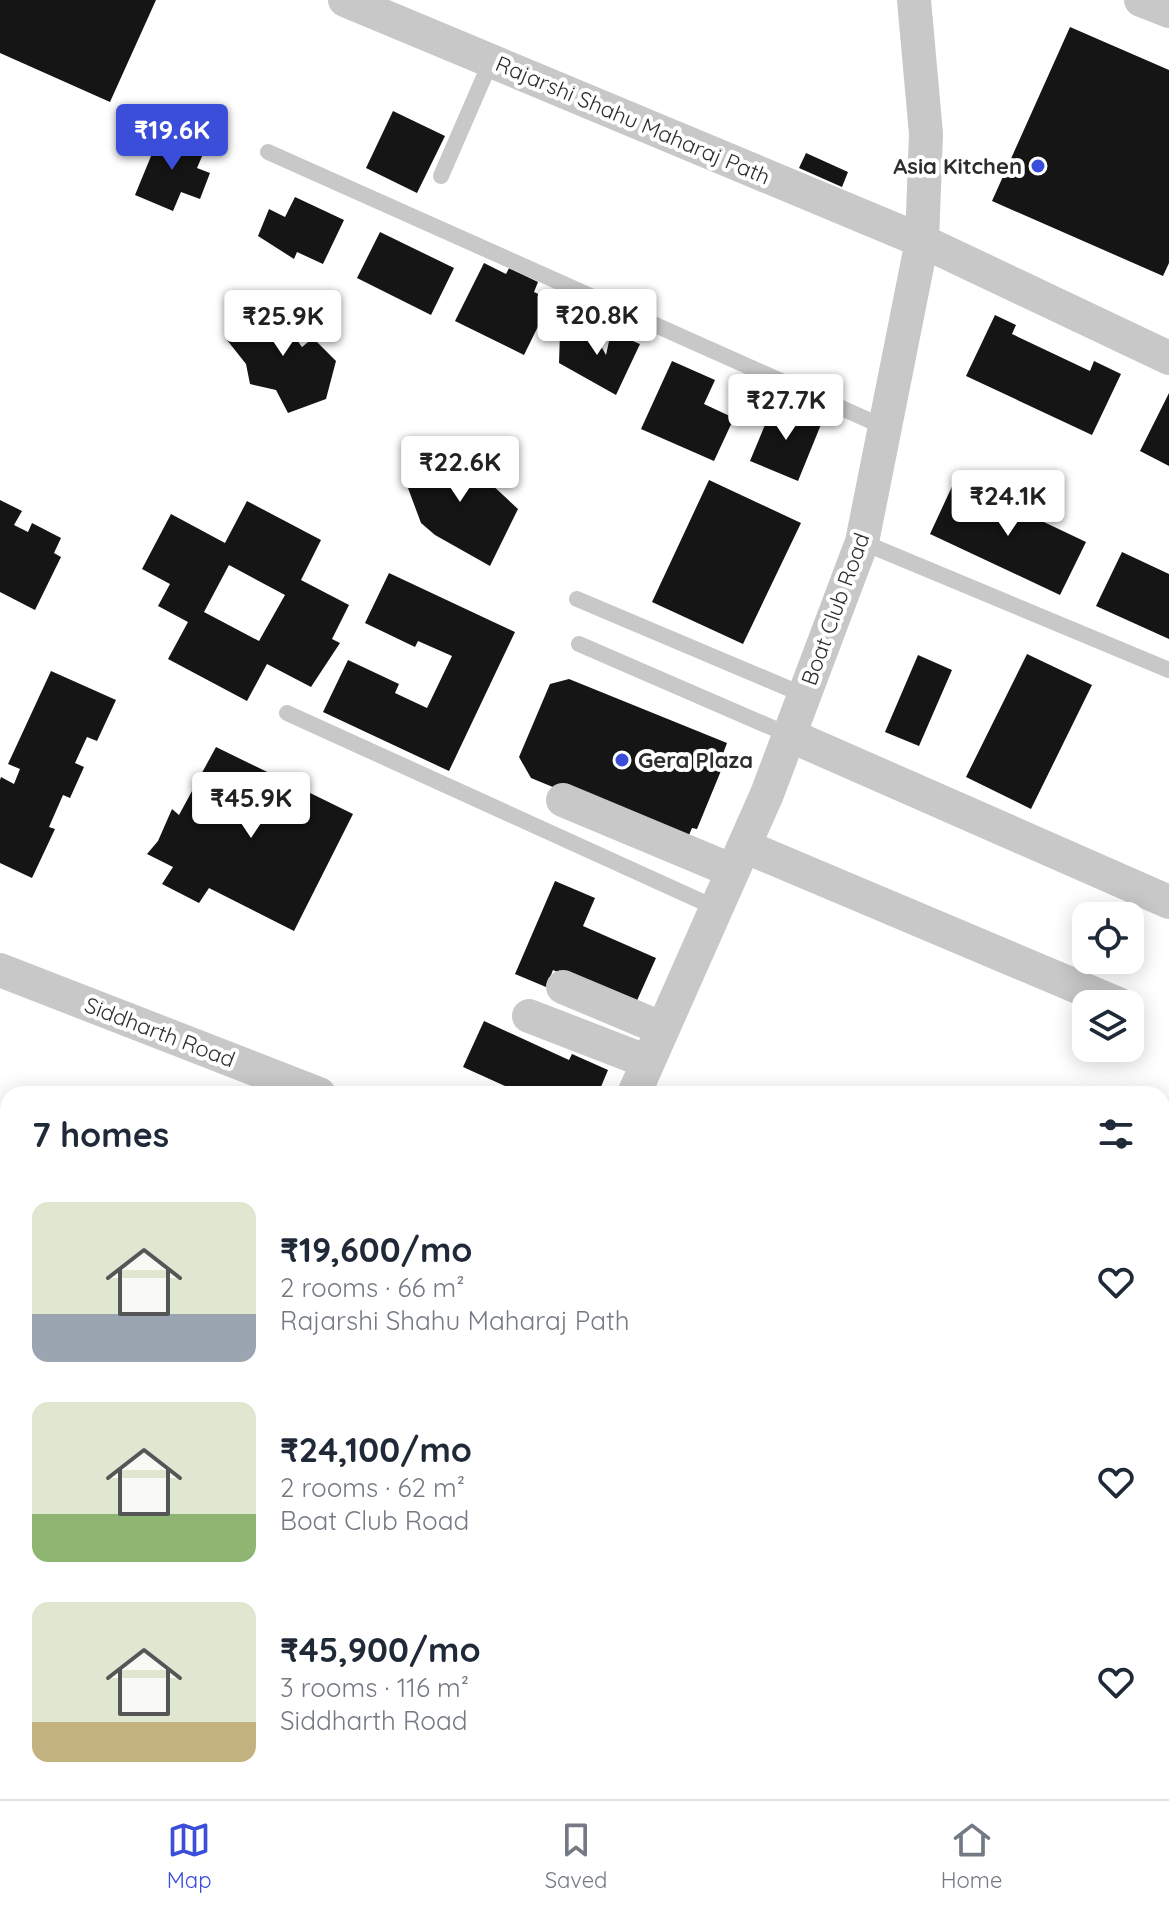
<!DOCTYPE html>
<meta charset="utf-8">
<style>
body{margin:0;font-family:Quicksand,sans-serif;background:#f2f2f3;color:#1f2937;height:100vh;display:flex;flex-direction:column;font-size:30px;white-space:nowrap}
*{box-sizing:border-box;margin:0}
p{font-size:26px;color:#747a83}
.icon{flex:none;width:44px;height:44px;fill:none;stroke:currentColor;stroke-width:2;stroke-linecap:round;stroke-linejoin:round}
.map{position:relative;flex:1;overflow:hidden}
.details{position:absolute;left:0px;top:1086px;width:1170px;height:714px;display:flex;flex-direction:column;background:#fff;border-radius:24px 24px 0 0;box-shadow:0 4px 20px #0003}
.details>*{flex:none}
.fabs{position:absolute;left:1072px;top:902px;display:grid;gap:16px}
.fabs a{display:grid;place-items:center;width:72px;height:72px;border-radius:16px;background:#fff;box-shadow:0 4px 20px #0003;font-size:40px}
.price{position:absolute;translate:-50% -68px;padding:0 18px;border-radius:8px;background:#fff;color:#222;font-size:26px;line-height:52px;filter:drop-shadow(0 2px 4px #0008)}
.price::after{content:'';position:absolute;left:50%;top:48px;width:24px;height:18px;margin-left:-12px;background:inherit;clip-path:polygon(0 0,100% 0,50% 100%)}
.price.selected{background:#3b4ed9;color:#fff}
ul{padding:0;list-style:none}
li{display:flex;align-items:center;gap:24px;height:200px;padding:0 32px}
li span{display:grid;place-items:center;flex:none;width:224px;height:160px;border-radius:16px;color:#555}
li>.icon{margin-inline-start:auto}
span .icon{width:96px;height:96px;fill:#fffc;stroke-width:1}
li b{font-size:34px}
h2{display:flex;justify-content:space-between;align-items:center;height:96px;padding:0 32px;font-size:34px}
.dock{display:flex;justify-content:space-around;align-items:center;height:112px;border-top:2px solid #e0e1e3;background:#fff;font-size:22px;color:#747a83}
.dock a{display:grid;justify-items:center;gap:4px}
.dock .selected{color:#3b4ed9}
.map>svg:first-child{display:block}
</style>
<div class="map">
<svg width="1169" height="1799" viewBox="0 0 1169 1799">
<rect width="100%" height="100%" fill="#fff"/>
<path fill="#151515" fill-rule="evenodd" d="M0,0h156l-46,102 -110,-49z
M1070,27l99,43v193l-6,13 -171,-75z
M393,111l52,25 -28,57 -51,-25z
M163,127l23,10 -3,9 20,8 -6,14 13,5 -10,26 -19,-7 -8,19 -38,-16z
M806,153l42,19 -6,15 -43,-19z
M295,197l49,23 -21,44 -26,-12 -3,7 -36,-23 11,-27 16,8z
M380,232l74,36 -23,47 -74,-37z
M484,263l22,11 3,-6 29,14 -4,10 17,8 -27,55 -69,-34z
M273,297l20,18 -5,13 14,19 11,-9 23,23 -10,38 -38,14 -12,-23 -26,-6 -4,-20 -19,-24z
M995,315l21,10 -4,9 78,37 4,-10 27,13 -29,61 -126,-59z
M589,324l17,31 5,-23 29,12 -24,51 -57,-32 1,-30z
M672,361l43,19 -11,24 30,14 -20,43 -73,-32z
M1169,393v73l-29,-15z
M774,403l48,19 -24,59 -48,-20z
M449,445l69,64 -28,57 -55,-31 -14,-12 -16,-43 19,-28z
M709,480l92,43 -58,121 -91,-42z
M955,480l131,62 -26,53 -130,-61z
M0,500l22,11 -8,14 14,7 4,-9 29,15 -7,15 7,4 -26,53 -35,-18z
M247,501l74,39 -20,40 48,25 -17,34 8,4 -29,44 -44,-23 -20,37 -79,-42 20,-37 -30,-16 12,-22 -28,-15 29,-55 54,29zM229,565l56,30 -26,46 -55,-29z
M1122,552l47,22v65l-73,-33z
M389,573l126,59 -66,139 -126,-59 25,-52 51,24 -4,9 32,15 25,-52 -34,-15 -3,6 -50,-24z
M1027,654l65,31 -61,124 -65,-32z
M918,655l34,15 -33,76 -34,-14z
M51,671l65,29 -19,41 -10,-4 -12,26 9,4 -14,31 -7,-3 -14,32 6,2 -23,49 -32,-15v-83l1,-3 13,7 6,-15 -12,-5z
M569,679l158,64 -6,16 4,2 -28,68 -5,-1 -6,14 -155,-64 -12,-21 31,-73z
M216,747l137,67 -59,117 -85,-43 -10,15 -37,-19 11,-17 -26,-13 11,-13 14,-32 7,6z
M555,881l40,17 -12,28 73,32 -21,47 -82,-35 -7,17 -31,-13z
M484,1021l85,39 3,-6 36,16 -10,24h-75l-60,-27z
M8,1420v101l-1,1 -7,-3v-82z
M2,1549l6,3 -1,77 -7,-3z
M0,1754l8,5v33h48l-4,7h-52z
M185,1792h41l-3,7h-23z
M652,1792h20l-4,7z
M717,1792h84l-3,7h-84z
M832,1792h42l-3,7h-43z"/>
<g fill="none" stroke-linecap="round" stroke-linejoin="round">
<path stroke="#c8c8c8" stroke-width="16" d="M268,152l616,275
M441,176l50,-115
M862,542l307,128
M577,599l227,96
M579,644l210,91
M287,713l429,195
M0,1535l8,3"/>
<path stroke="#c8c8c8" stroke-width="34" d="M345,0l577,241 247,117
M1141,0l28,11
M789,735l380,167
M563,800l170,71
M744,846l374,158
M0,970l319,124
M563,987l100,42
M529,1016l119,46
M634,1094l133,-300 95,-252 60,-301 4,-107 -12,-134
M994,1792l15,7
M307,1799l4,-7
M1097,1799l4,-7"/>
</g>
<g fill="#3b4ed9" stroke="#fff" stroke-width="3">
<circle cx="1038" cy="166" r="8"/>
<circle cx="622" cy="760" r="8"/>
</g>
<g text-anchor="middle" stroke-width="8" stroke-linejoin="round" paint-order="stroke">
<g font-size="22" fill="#2e2e2e" stroke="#fff">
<text transform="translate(633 120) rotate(23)" y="8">Rajarshi Shahu Maharaj Path</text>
<text transform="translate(835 609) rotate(-70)" y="8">Boat Club Road</text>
<text transform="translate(160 1032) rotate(21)" y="8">Siddharth Road</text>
</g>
<g font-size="22" font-weight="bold" fill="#2e2e2e" stroke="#fff" text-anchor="end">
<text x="1022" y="174">Asia Kitchen</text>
<text x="638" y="768" text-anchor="start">Gera Plaza</text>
</g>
</g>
</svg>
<div class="fabs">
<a><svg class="icon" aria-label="locate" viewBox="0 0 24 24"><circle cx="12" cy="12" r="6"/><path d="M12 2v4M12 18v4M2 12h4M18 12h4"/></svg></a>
<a><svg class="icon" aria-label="layers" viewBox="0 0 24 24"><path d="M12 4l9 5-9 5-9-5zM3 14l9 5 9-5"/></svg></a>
</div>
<b class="price selected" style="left:172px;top:172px">₹19.6K</b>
<b class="price" style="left:597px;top:357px">₹20.8K</b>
<b class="price" style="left:283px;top:358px">₹25.9K</b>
<b class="price" style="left:786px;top:442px">₹27.7K</b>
<b class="price" style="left:460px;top:504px">₹22.6K</b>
<b class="price" style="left:1008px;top:538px">₹24.1K</b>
<b class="price" style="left:251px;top:840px">₹45.9K</b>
<section class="details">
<h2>7 homes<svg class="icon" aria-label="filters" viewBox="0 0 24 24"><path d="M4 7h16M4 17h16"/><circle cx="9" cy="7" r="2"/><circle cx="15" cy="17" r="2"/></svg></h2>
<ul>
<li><span style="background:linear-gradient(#dfe7d0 70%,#9aa5b1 0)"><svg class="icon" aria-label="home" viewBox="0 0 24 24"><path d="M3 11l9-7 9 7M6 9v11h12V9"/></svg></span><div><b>₹19,600/mo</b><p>2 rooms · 66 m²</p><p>Rajarshi Shahu Maharaj Path</p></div><svg class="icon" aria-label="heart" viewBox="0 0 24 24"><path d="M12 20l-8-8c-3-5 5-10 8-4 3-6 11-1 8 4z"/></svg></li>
<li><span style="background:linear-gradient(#dfe7d0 70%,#8fb573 0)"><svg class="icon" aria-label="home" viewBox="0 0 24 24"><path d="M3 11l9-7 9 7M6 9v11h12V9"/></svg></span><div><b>₹24,100/mo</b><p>2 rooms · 62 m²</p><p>Boat Club Road</p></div><svg class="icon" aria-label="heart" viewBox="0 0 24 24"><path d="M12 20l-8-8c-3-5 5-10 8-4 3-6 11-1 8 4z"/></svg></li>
<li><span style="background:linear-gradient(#dfe7d0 75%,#c2b280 0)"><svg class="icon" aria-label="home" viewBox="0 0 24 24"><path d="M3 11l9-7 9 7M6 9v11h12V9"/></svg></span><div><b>₹45,900/mo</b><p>3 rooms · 116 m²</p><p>Siddharth Road</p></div><svg class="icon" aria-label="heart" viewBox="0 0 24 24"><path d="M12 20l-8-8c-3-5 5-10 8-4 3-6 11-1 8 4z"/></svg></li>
</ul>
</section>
</div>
<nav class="dock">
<a class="selected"><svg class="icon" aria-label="map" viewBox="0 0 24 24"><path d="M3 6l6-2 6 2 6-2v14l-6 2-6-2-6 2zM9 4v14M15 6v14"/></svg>Map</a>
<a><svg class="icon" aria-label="saved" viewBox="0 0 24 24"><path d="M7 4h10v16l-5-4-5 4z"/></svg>Saved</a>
<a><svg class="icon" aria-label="home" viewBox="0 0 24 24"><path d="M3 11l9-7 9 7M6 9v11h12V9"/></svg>Home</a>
</nav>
